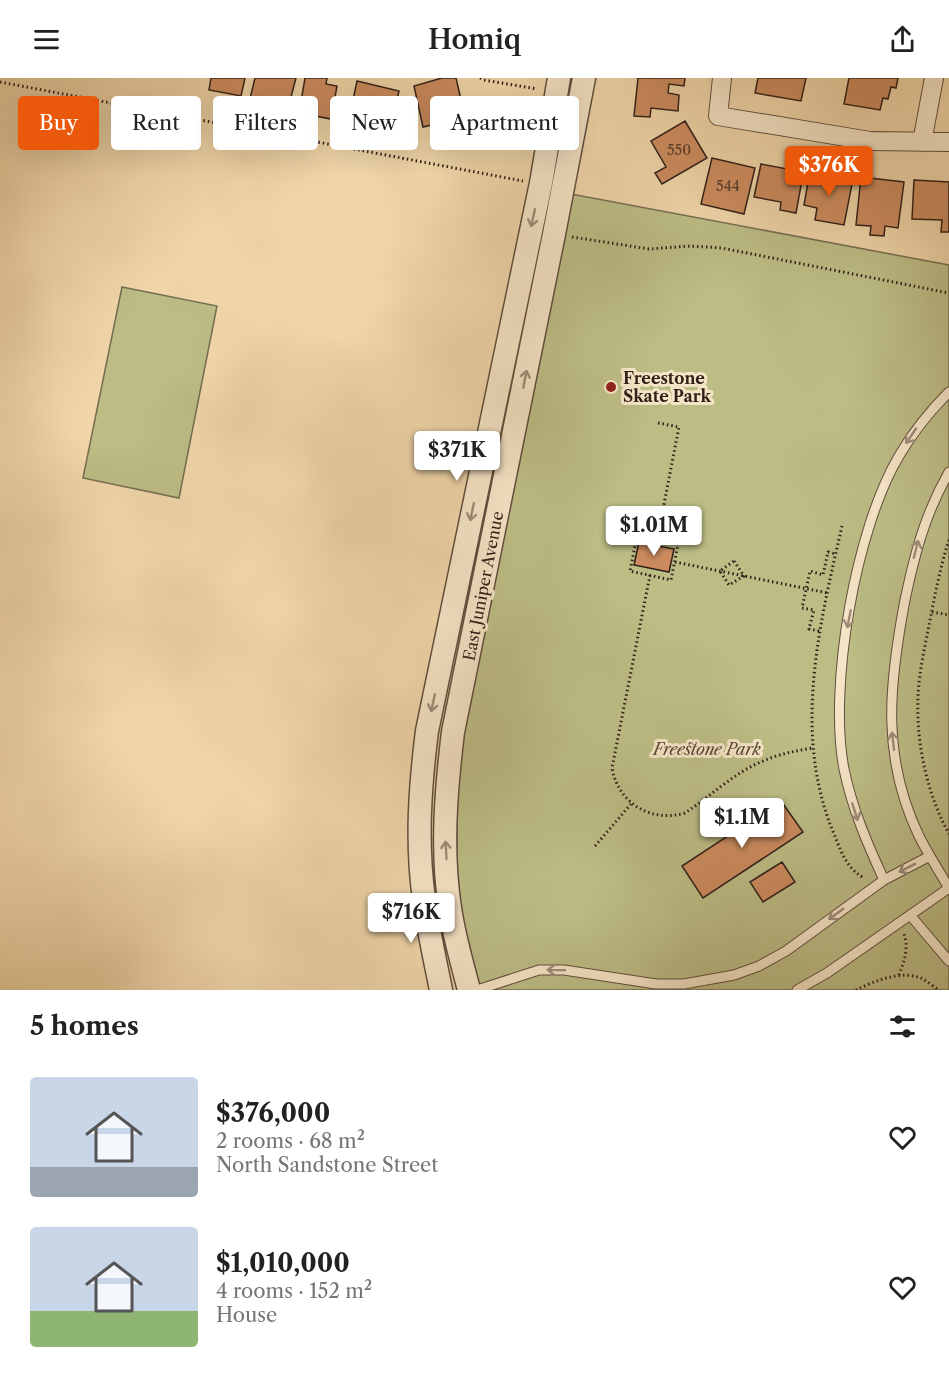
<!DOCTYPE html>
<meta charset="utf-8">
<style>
body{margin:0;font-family:"Libre Caslon Text",serif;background:#f6f6f6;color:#222;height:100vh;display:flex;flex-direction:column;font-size:22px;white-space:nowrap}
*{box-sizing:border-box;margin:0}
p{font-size:20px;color:#767676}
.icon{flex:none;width:33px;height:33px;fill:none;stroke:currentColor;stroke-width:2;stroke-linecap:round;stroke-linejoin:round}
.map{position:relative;height:912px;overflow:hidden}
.details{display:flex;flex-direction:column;background:#fff;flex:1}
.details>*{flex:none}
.banner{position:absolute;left:18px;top:18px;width:600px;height:54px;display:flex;gap:12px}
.price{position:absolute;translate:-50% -51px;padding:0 14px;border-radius:6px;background:#fff;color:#222;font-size:20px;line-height:39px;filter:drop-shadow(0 2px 3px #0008)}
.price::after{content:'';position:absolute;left:50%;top:36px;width:18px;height:14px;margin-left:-9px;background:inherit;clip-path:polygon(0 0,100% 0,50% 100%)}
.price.current{background:#ea580c;color:#fff}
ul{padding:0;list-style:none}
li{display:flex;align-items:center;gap:18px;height:150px;padding:0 30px}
li span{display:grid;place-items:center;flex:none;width:168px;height:120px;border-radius:6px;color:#555}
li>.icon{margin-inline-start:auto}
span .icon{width:72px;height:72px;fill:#fffc;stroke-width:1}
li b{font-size:26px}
h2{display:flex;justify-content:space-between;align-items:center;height:72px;padding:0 30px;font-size:26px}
.tag{padding:0 21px;border-radius:6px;background:#fff;box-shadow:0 6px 24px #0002;font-size:21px;line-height:54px}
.tag.current{background:#ea580c;color:#fff}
header{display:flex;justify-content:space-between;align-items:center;height:78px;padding:0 30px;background:#fff;font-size:27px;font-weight:600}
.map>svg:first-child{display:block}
</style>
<header><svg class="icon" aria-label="menu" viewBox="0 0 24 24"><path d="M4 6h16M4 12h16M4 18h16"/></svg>Homiq<svg class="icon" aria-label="share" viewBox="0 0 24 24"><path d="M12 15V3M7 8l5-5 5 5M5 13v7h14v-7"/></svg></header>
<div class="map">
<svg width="949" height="912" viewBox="0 0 949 912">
<rect width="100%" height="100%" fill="#efd5a8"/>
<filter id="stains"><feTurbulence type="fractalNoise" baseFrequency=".00333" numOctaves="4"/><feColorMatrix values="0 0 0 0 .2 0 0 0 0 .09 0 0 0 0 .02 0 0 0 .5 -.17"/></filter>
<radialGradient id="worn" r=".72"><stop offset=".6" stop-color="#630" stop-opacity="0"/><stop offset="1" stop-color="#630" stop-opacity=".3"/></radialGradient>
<path fill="#bcbc85" stroke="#766e4f" stroke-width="1.5" d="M571,116l378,71v725h-469l-23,-89v-122l8,-52z
M122,209l95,19 -38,192 -96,-20z"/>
<path fill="#cb8b5e" stroke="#312019" stroke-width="1.5" d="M211,0h34l-4,18 -32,-6z
M255,0h41l-9,34 -38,-9z
M305,0h22l-1,6 11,2 -6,33 -32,-6z
M442,0h14l9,39 -42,10 -9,-41z
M638,0h47l-1,8 -15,-2 -1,9 11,2 -1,16 -27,-3 -1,9 -16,-1z
M758,0h48l-5,23 -46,-8z
M849,0h49l-2,10 -5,-1 -3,12 -5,-1 -3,12 -36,-6z
M357,3l42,10 -11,47 -11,-3 1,-5 -30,-7z
M685,43l22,37 -45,26 -7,-11 11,-6 -15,-26z
M712,80l43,10 -11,46 -43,-10z
M761,86l26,5 1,-3 16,3 -8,44 -16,-3 1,-8 -27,-5z
M810,93l43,8 -9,46 -29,-5 2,-12 -13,-3z
M861,99l43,5 -6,46 -13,-2 -1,10 -14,-1 1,-9 -15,-1z
M914,102l35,2v50h-8l1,-12 -30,-1z
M639,464l35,7 -5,23 -35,-7z
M781,723l22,31 -100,66 -21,-32z
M782,784l13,20 -32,20 -13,-20z"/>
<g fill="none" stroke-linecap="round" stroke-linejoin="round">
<defs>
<path id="service" d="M949,394c-24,42 -34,81 -44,128 -16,84 -24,157 14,236 9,18 20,35 30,52
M884,802c-17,-37 -32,-72 -40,-111 -16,-83 12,-241 55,-313 14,-24 31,-45 50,-64
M910,837l39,46
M477,912l62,-20h25l92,14h28l50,-9 25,-9 27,-15 98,-71 46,-24
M797,912l30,-17 122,-85"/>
<path id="minor" d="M722,0l-4,38 152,25 79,1
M922,64l12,-64"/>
<path id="tertiary" d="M441,912c-6,-30 -13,-61 -17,-91 -8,-56 -4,-112 3,-168l114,-548 18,-105
M469,912c-7,-27 -15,-54 -19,-82 -9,-58 -4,-118 3,-176l101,-498 30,-156"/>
</defs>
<use href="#service" stroke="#604d3d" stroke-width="11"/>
<use href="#minor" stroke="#604d3d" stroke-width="20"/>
<use href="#tertiary" stroke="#604d3d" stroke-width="25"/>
<path stroke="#312019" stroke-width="3" stroke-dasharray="1.5 3" stroke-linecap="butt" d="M480,0l4,2 53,9
M0,4l523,99
M126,27l18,35
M572,159l77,12 41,-3 32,2 227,45
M842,448c-23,101 -50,208 -8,308 7,17 12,34 30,44
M637,458l41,8 -7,36 -41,-9z
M657,462l22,-113 -21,-4
M949,462c-8,24 -13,50 -18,75 -5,27 -12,55 -13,82 -2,46 9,97 31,137
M734,483l10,15 -15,9 -9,-14z
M675,484l153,31
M650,497l-38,193c6,35 39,55 73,45 26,-17 50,-41 78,-52 16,-7 32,-10 50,-13
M932,534l17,3
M819,553l-10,-2 5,-19 -12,-2 8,-37 13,4 5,-23 8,2
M595,768l36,-42
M899,897c5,-13 10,-27 5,-41
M856,912c19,-9 46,-21 67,-11 5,3 11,8 16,11"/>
<use href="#service" stroke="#f5e4c6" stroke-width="9"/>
<use href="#minor" stroke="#f5e4c6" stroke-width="18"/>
<use href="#tertiary" stroke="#f5e4c6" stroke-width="22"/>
</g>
<defs><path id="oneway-shaft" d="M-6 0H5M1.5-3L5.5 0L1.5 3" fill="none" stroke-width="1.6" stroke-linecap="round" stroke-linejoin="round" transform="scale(1.5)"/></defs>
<g stroke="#9d8c78">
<use href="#oneway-shaft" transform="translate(533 140) rotate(102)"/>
<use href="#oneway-shaft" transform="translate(525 301) rotate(-79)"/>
<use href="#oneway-shaft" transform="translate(911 358) rotate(124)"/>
<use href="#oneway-shaft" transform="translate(472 434) rotate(102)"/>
<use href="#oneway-shaft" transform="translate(916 471) rotate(-76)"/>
<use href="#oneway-shaft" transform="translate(849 541) rotate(101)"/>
<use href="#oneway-shaft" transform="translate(433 625) rotate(102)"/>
<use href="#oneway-shaft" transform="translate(893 663) rotate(-97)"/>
<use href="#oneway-shaft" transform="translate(855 734) rotate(72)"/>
<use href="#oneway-shaft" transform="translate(446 772) rotate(-93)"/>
<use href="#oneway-shaft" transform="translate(907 790) rotate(153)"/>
<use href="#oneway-shaft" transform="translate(836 836) rotate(144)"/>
<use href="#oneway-shaft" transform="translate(556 892) rotate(-179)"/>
</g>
<circle fill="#8f2418" stroke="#f5e4c6" stroke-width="2" cx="611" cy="309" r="6"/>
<g text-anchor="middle" stroke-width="6" stroke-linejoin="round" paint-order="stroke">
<g font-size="14" fill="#583b2a">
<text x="679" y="77">550</text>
<text x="728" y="113">544</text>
</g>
<g font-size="16" font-weight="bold" fill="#312019" stroke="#f5e4c6" text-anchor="start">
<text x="623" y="306">Freestone<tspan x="623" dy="18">Skate Park</tspan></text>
</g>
<g font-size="16" fill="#312019" stroke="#f5e4c6">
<text transform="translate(483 508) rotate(-79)" y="6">East Juniper Avenue</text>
</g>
<g font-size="16" font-style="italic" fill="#544734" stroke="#f5e4c6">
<text x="707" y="677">Freestone Park</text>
</g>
</g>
<rect width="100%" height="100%" filter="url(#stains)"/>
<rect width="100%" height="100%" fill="url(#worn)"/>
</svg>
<b class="price current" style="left:829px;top:119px">$376K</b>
<b class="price" style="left:457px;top:404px">$371K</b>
<b class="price" style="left:654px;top:479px">$1.01M</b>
<b class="price" style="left:742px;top:771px">$1.1M</b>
<b class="price" style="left:411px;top:866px">$716K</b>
<div class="banner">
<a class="tag current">Buy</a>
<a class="tag">Rent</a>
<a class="tag">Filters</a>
<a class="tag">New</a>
<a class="tag">Apartment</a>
</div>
</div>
<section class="details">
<h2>5 homes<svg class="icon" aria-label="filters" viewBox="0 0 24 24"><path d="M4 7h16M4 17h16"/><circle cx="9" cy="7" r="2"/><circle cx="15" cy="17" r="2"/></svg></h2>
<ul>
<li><span style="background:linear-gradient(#c9d6e8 75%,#9aa5b1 0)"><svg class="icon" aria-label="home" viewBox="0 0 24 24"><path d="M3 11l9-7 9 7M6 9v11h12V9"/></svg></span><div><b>$376,000</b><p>2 rooms · 68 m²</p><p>North Sandstone Street</p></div><svg class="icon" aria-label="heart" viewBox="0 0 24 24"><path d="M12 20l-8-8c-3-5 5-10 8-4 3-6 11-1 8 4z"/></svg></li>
<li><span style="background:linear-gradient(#c9d6e8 70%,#8fb573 0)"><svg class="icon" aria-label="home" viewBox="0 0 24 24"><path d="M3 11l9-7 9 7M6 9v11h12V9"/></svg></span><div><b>$1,010,000</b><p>4 rooms · 152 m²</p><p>House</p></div><svg class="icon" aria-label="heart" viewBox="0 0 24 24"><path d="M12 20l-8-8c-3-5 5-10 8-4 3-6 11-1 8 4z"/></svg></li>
</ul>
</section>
